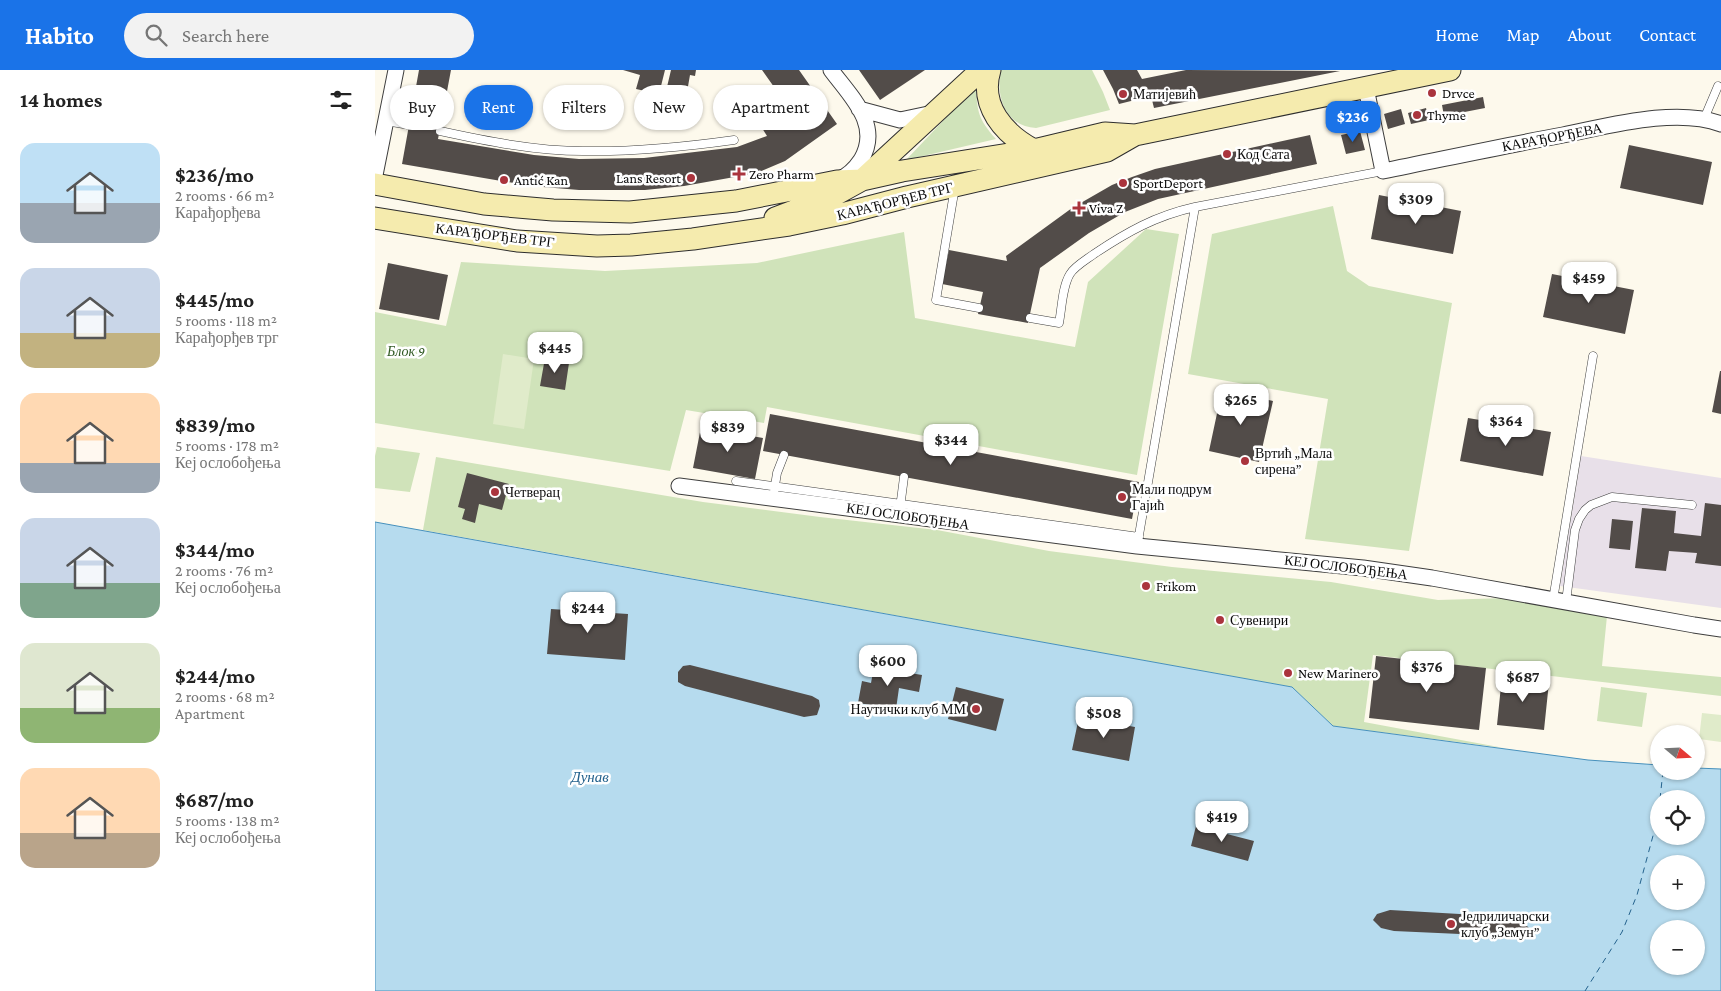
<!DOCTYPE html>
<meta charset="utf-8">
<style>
body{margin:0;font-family:"Crimson Pro",serif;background:#f2f2f2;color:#222;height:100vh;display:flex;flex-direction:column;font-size:19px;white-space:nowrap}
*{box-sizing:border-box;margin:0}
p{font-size:16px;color:#767676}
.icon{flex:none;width:28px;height:28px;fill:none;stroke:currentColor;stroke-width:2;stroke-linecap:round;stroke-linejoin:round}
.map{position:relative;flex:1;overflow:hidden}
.sheet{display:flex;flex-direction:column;background:#fff;width:375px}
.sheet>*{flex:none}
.guide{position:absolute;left:15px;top:15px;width:475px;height:45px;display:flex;gap:10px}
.needle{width:32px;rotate:109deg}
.fabs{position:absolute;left:1275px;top:655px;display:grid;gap:10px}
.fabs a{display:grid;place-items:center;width:55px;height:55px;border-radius:50%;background:#fff;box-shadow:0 1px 4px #0004;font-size:25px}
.price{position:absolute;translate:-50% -42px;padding:0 11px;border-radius:10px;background:#fff;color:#222;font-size:16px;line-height:32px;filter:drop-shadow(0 1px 2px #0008)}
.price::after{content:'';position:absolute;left:50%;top:30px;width:15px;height:11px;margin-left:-8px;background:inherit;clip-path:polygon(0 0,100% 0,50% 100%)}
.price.on{background:#1a73e8;color:#fff}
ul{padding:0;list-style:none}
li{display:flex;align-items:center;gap:15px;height:125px;padding:0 20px}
li span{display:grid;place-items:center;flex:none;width:140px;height:100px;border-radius:15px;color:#555}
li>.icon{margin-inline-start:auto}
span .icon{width:60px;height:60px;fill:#fffc;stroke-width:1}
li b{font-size:21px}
h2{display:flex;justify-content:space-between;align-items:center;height:60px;padding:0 20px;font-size:21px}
.tag{padding:0 18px;border-radius:22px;background:#fff;box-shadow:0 1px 4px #0004;font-size:18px;line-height:45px}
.tag.on{background:#1a73e8;color:#fff}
header{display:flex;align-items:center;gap:30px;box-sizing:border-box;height:70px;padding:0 25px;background:#1a73e8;color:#fff}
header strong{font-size:24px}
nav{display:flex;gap:28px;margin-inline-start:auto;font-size:18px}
.search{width:350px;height:45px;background:#f2f2f2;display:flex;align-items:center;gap:12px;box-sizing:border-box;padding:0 18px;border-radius:28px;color:#767676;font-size:19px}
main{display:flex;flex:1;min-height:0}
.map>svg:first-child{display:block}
</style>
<header>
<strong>Habito</strong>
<div class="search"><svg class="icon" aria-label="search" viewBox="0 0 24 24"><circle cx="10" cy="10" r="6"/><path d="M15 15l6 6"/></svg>Search here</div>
<nav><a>Home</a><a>Map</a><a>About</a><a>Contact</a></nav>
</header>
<main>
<section class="sheet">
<h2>14 homes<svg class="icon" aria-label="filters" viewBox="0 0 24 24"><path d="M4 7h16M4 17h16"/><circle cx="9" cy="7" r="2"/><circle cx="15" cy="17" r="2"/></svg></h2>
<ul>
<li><span style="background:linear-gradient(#bfe0f5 60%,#9aa5b1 0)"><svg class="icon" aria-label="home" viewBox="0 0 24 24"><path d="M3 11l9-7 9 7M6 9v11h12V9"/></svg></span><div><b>$236/mo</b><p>2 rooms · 66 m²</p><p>Карађорђева</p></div></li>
<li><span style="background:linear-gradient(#c9d6e8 65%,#c2b280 0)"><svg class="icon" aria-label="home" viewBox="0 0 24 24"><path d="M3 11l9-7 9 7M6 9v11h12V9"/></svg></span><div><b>$445/mo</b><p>5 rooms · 118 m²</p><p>Карађорђев трг</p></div></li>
<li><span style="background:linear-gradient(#ffd9b3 70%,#9aa5b1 0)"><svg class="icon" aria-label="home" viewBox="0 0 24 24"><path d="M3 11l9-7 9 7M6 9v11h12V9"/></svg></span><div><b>$839/mo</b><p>5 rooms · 178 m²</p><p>Кеј ослобођења</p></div></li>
<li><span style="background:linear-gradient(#c9d6e8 65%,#7fa58c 0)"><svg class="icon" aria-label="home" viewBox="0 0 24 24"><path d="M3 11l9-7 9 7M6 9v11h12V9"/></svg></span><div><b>$344/mo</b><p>2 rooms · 76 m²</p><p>Кеј ослобођења</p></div></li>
<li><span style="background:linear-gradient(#dfe7d0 65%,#8fb573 0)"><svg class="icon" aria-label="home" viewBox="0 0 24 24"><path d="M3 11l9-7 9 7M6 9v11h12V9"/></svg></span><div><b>$244/mo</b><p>2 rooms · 68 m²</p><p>Apartment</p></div></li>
<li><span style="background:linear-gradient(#ffd9b3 65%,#b9a48a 0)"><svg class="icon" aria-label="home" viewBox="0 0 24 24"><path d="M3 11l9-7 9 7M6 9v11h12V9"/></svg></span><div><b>$687/mo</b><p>5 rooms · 138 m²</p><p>Кеј ослобођења</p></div></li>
</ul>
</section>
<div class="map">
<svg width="1346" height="921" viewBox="0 0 1346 921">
<rect width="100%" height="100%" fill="#fdf9ec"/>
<path fill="#e8e0e9" d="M1206,386l140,22v130l-161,-22z"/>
<path fill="#d0e3ba" d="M626,0h91l11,22 7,18 -74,18c-30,-1 -41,-31 -35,-58z
M601,16c1,25 2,33 20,53l-90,21z
M958,136l14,65 22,15 83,17 -43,248 -104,-12 23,-140 -140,-25 24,-140z
M771,159l33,5 -42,241 -370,-68 -3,16 -78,-13 -16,61 -295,-48v-111l71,14 15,-64 144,9 152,-8 147,-31 11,86 160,29 13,-65z
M2,377l43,6 -10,39 -35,-4v-32z
M61,387l267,45 117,15 117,13 112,21 123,16 159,15 107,18 70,-2 99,18 -5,50 119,11v19l-348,-41 -9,67 140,26 -171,-22 -41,-39 -869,-157z
M1226,617l46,6 -5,34 -45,-6z"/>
<path fill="#e0ebca" d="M128,284l31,5 -10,70 -31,-5z
M1327,643l19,2v27l-22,-3z"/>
<path fill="#b6dbee" stroke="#4690bc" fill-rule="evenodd" d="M0,452l917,165 41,39 255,34 71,5v6h37v-3l25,1v222h-1346zM1284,729h37v37h-37zM1284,794h37v37h-37zM1284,859h37v37h-37z"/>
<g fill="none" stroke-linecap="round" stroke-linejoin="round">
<path stroke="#24628d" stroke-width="1" stroke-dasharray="6 5" stroke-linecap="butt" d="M1285,729l3,-28
M1210,921l37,-59 15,-37 20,-74 2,-16"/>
</g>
<path fill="#524c49" d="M44,0h32l-13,69 96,16 45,4 65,-1 93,-11 30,-11 -5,-8 20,-15 11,17 10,-7 -15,-21 -11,7 -6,-9 8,-6 -17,-24h37l38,54 -52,37 -28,12 -73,13 -39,4h-66l-48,-4 -129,-22z
M248,0h42l-6,24 -23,-5 4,-14z
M296,0h25l-1,6 -5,-1 -3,17 -20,-5z
M484,0h66l-45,30z
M728,0h34l5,9 44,-9 154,1 -186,37 -3,-12 -32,8 -6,-15z
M1108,27l2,11 -41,8 -2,-11z
M1051,38l3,12 -18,4 -3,-11z
M1026,39l4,15 -17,5 -4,-15z
M985,61l5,19 -19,4 -5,-19z
M935,65l7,29 -159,35 -33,13 -36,21 -49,35 -12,55 -50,-9 5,-22 -41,-8 7,-34 58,11 -1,-5 66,-48 40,-23 20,-8 23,-8z
M1254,75l83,17 -9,43 -83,-17z
M1004,125l82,16 -8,43 -82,-15z
M13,193l60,12 -9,45 -60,-11z
M1177,204l82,16 -9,44 -82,-17z
M170,288l24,5 -4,27 -25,-4z
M1345,301h1v43l-9,-2z
M847,320l51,11 -14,61 -50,-11z
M395,344l369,68 -7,37 -369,-68z
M1093,348l83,14 -8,44 -83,-15z
M326,357l62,11 -8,41 -62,-11z
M92,403l42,11 -7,26 -23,-6 -4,19 -13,-4 3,-10 -7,-2z
M1330,433l16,2v61l-26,-3 2,-10 -28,-2 -3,20 -31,-3 7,-60 34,3 -2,22 27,3z
M1237,449l21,2 -3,29 -21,-2z
M176,539l77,5 -3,46 -78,-6z
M1001,586l110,12 -7,62 -110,-12z
M315,595l122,31 7,4 1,6 -3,9 -13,2 -119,-31 -7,-4v-10l5,-6z
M499,597l48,8 -3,17 -20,-4 -3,21 -38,-6 4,-22 9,2z
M1127,606l47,6 -5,48 -47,-5z
M581,617l48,12 -8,32 -48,-12z
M704,647l56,10 -6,34 -57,-11z
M821,756l58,15 -6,20 -57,-15z
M1015,840l122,7 10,4 7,7 -10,6 -15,2 -110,-5 -13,-3 -8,-8 4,-6z"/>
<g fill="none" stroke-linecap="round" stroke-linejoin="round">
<defs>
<path id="lane" d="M1329,49l14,-33
M11,51l23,4
M65,61c46,10 95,20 143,20 51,1 101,-4 151,-11
M580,117l-19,113 43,8
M655,248l29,5c3,-15 3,-36 11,-49 5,-8 16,-14 24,-20 33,-22 61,-38 101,-47l188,-36
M361,411l403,56
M399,422l3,-19 7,-18
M525,438l4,-31
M763,471l57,-334
M1178,530l40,-244
M1191,532l9,-72 4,-11 6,-9 6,-5 21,-8 80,8"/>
<path id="street" d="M456,0c20,27 51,55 30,90 -6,9 -13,16 -23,20
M991,18l17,83c60,-12 120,-25 180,-36 46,-9 113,-28 158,-11
M484,39l41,11 33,-7
M0,105l21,-105
M304,416l458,60 226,22 69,10 262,47 27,4"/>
<path id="secondary" d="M615,0c-11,36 14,64 44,80
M0,114l109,20 69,6 77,2 106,-11 101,-20 25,-1 40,-9 132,-21 71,-17 30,2 315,-65
M0,148l142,23 80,5 34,-1 62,-6 96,-14 53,-11 65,-17 200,-46 28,-16
M400,148l58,-22 29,-16 119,-110"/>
</defs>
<use href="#lane" stroke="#3e3e3e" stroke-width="9"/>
<use href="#street" stroke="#3e3e3e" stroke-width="17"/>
<use href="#secondary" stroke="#2d2d2d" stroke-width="23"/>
<use href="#lane" stroke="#fff" stroke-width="8"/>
<use href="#street" stroke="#fff" stroke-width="15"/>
<use href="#secondary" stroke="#f5ebae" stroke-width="21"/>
</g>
<g fill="#aa343d" stroke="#fff" stroke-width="2">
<circle cx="1057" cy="23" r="5"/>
<circle cx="748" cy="24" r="5"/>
<circle cx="1042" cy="45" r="5"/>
<circle cx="852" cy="84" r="5"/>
<path d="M361.5 96.5h5v5h5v5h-5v5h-5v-5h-5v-5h5z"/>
<circle cx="316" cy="108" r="5"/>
<circle cx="129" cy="110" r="5"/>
<circle cx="748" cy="113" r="5"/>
<path d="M701.5 130.5h5v5h5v5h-5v5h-5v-5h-5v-5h5z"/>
<circle cx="870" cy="391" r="5"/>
<circle cx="120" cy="422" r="5"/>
<circle cx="747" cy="427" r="5"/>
<circle cx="771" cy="516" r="5"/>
<circle cx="845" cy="550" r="5"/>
<circle cx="913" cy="603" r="5"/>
<circle cx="601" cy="639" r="5"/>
<circle cx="1076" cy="854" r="5"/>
</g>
<g text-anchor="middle" stroke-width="5" stroke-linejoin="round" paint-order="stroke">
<g font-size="14" fill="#0b0b0b" stroke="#fff" text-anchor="start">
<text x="1067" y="28">Drvce</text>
<text x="758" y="29">Матијевић</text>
<text x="1052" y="50">Thyme</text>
<text x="862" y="89">Код Сата</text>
<text x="374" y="109">Zero Pharm</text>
<text x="306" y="113" text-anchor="end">Lans Resort</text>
<text x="139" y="115">Antić Kan</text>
<text x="758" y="118">SportDeport</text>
<text x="714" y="143">Viva Z</text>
<text x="880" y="388">Вртић „Мала<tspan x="880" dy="16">сирена”</tspan></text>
<text x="757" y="424">Мали подрум<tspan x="757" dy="16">Гајић</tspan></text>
<text x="130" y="427">Четверац</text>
<text x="781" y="521">Frikom</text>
<text x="855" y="555">Сувенири</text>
<text x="923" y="608">New Marinero</text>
<text x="591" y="644" text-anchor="end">Наутички клуб ММ</text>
<text x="1086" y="851">Једриличарски<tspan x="1086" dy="16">клуб „Земун”</tspan></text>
</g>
<g font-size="14" fill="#0b0b0b" stroke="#fff">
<text transform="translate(1177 67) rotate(-11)" y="5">КАРАЂОРЂЕВА</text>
<text transform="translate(520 131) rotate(-14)" y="5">КАРАЂОРЂЕВ ТРГ</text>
<text transform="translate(120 165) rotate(7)" y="5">КАРАЂОРЂЕВ ТРГ</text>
<text transform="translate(533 446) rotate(8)" y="5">КЕЈ ОСЛОБОЂЕЊА</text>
<text transform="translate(971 497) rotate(7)" y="5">КЕЈ ОСЛОБОЂЕЊА</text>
</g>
<g font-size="14" font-style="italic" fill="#315a24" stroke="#fff">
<text x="31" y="286">Блок 9</text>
</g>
<g font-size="15" font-style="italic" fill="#24628d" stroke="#fff">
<text x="215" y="712">Дунав</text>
</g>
</g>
</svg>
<div class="fabs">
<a><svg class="needle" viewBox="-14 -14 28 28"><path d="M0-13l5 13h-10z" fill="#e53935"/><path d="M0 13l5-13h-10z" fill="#767676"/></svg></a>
<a><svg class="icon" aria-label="locate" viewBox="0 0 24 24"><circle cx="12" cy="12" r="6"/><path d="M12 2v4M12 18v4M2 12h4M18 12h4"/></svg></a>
<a>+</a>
<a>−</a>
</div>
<b class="price on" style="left:978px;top:73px">$236</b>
<b class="price" style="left:1041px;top:155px">$309</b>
<b class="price" style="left:1214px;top:234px">$459</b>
<b class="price" style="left:180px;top:304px">$445</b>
<b class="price" style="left:866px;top:356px">$265</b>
<b class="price" style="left:1131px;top:377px">$364</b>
<b class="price" style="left:353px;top:383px">$839</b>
<b class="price" style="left:576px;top:396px">$344</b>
<b class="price" style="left:213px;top:564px">$244</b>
<b class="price" style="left:513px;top:617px">$600</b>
<b class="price" style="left:1052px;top:623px">$376</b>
<b class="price" style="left:1148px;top:633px">$687</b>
<b class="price" style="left:729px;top:669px">$508</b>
<b class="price" style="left:847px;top:773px">$419</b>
<div class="guide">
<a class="tag">Buy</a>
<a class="tag on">Rent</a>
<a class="tag">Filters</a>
<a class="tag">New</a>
<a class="tag">Apartment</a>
</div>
</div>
</main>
